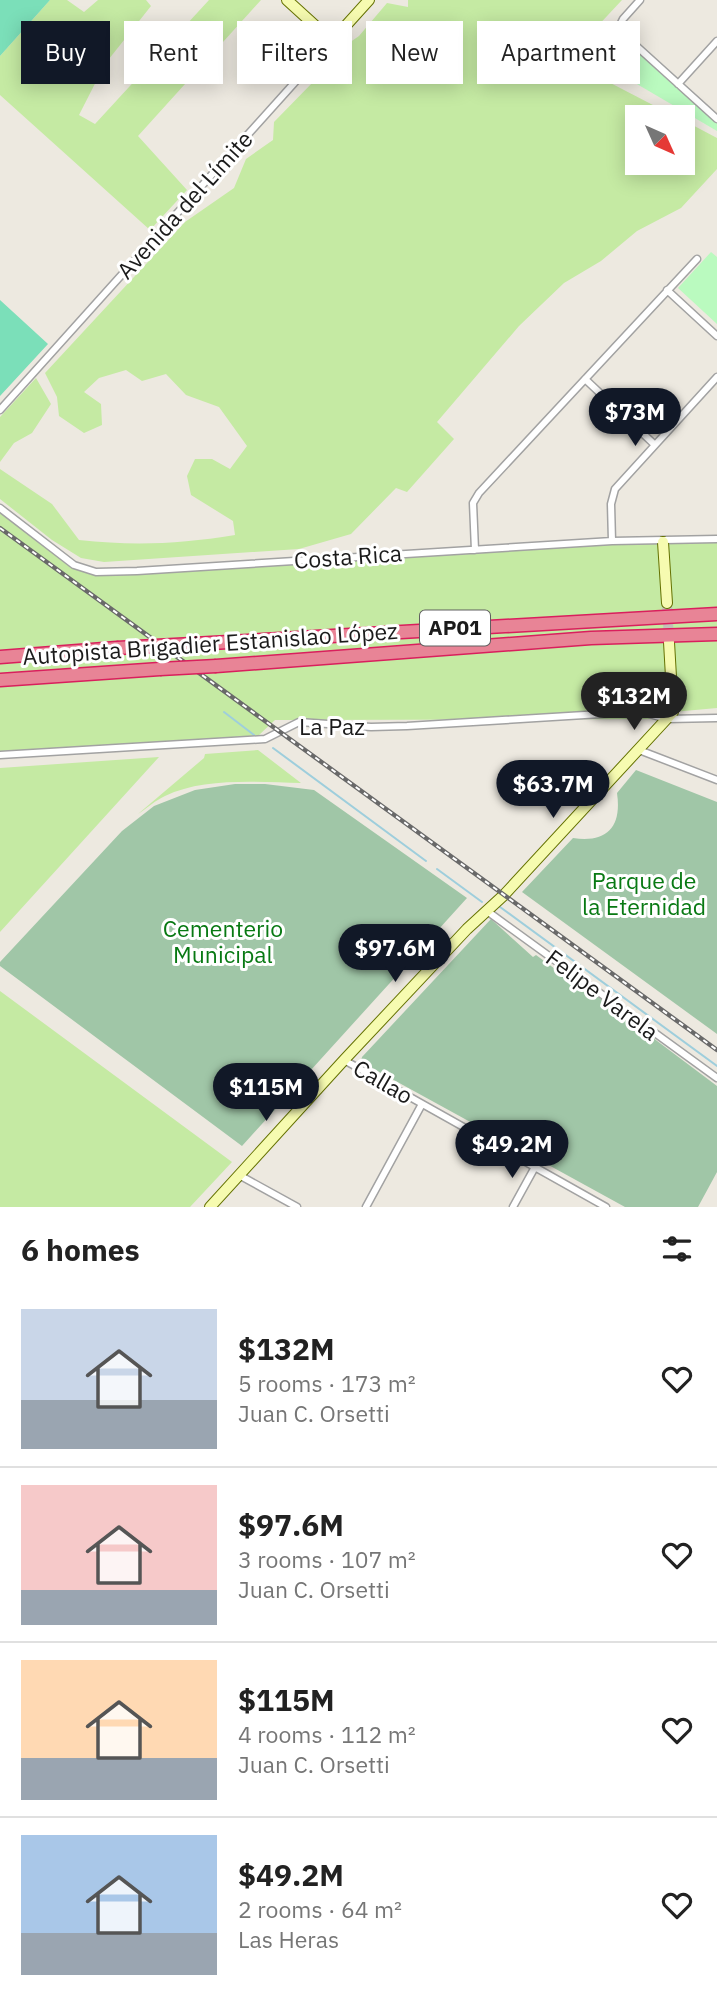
<!DOCTYPE html>
<meta charset="utf-8">
<style>
body{margin:0;font-family:"IBM Plex Sans",sans-serif;background:#f6f6f6;color:#222;height:100vh;display:flex;flex-direction:column;font-size:26px;white-space:nowrap}
*{box-sizing:border-box;margin:0}
p{font-size:23px;color:#767676}
.icon{flex:none;width:38px;height:38px;fill:none;stroke:currentColor;stroke-width:2;stroke-linecap:round;stroke-linejoin:round}
.map{position:relative;height:1207px;overflow:hidden}
.details{display:flex;flex-direction:column;background:#fff;flex:1}
.details>*{flex:none}
.hud{position:absolute;left:21px;top:21px;width:676px;height:63px;display:flex;gap:14px}
.needle{width:46px;rotate:135deg}
.fabs{position:absolute;left:625px;top:105px;display:grid;gap:14px}
.fabs a{display:grid;place-items:center;width:70px;height:70px;border-radius:0px;background:#fff;box-shadow:0 4px 18px #0003;font-size:35px}
.price{position:absolute;translate:-50% -60px;padding:0 16px;border-radius:24px;background:#111827;color:#fff;font-size:23px;line-height:46px;filter:drop-shadow(0 2px 4px #0008)}
.price::after{content:'';position:absolute;left:50%;top:42px;width:21px;height:16px;margin-left:-10px;background:inherit;clip-path:polygon(0 0,100% 0,50% 100%)}
.price.selected{background:#222;color:#fff}
ul{padding:0;list-style:none}
li{display:flex;align-items:center;gap:21px;height:175px;padding:0 21px}
li+li{border-top:2px solid #e0e0e0}
li span{display:grid;place-items:center;flex:none;width:196px;height:140px;border-radius:0px;color:#555}
li>.icon{margin-inline-start:auto}
span .icon{width:84px;height:84px;fill:#fffc;stroke-width:1}
li b{font-size:30px}
h2{display:flex;justify-content:space-between;align-items:center;height:84px;padding:0 21px;font-size:30px}
.tag{padding:0 24px;border-radius:0px;background:#fff;box-shadow:0 4px 18px #0003;font-size:24px;line-height:63px}
.tag.selected{background:#111827;color:#fff}
.map>svg:first-child{display:block}
</style>
<div class="map">
<svg width="717" height="1207" viewBox="0 0 717 1207">
<rect width="100%" height="100%" fill="#ede9e0"/>
<path fill="#c5eaa3" d="M50,0h17l17,12 14,-12h48l5,6 -46,58 -26,51 16,9 114,-124h52l-123,136 49,54 -37,40 -150,-135v-39z
M408,0h214l-43,46 -7,17 104,54h-39v46h45l1,-43 34,18v31l-36,39 -44,23 -36,30 -37,22 -45,43 -82,96 17,17 -47,53 -11,-4 -45,46 -52,15 -195,13 -23,-4 -29,-18 -52,-41v-30l52,35 27,36c55,6 101,4 156,-5l-2,-14 -42,-26 -4,-19 8,-17h17l18,10 17,-23 -28,-39 -33,-12 -20,-21 -24,7 -16,-11 -27,8 -15,14 17,12 1,21 -18,8 -25,-17 -2,-19 -12,-24 140,-151 49,-34 12,-29 27,-19 1,-18 41,-42 18,-26 26,-18 28,-33 21,4z
M36,378l15,26 -19,29 -18,10 -14,19v-45z
M0,508l74,57 22,7 621,-33v169l-44,4 -6,7 -392,1 -16,15 -29,5 -230,15z
M258,750l43,33c-41,-1 -98,-6 -136,13 -9,4 -18,12 -27,18l66,-56 1,-4z
M159,757l-159,175v-164z
M0,991l232,171 -42,45h-190z"/>
<path fill="#a0c6a7" d="M636,770l81,32v232l-195,-142 51,-54c34,5 49,-11 44,-45z
M235,784h30l49,6 153,108 -225,248 -242,-180v-4l122,-131 32,-25 41,-16z
M491,919l42,38 3,-2 49,36 3,-2 129,97v86l-19,35h-73l-264,-145 1,-5z"/>
<path fill="#bafabf" d="M611,26l106,96v9l-133,-78z
M711,252l6,5v67l-39,-36z"/>
<path fill="#7bdfb9" d="M0,0h50l-50,56z
M0,300l48,44 -48,52z"/>
<g fill="none" stroke-linecap="round" stroke-linejoin="round">
<path stroke="#9ecedc" stroke-width="2" d="M224,712l30,23
M273,748l153,113
M437,869l45,33
M500,907l217,159"/>
<path stroke="#c3c0b9" stroke-width="10" stroke-dasharray="10 5" stroke-linecap="butt" d="M667,603l2,38"/>
<defs>
<path id="street" d="M640,0l-17,19 -4,8 3,6 95,86
M678,84l39,-43
M667,290l50,46
M585,379l70,66
M0,410l332,-369
M0,508l74,57 22,7 41,-1 475,-30 105,-2
M612,541l-1,-37 4,-15 102,-112
M475,550l-2,-47 6,-10 218,-234
M639,750l78,30
M0,755l265,-16 34,-17 72,5 36,-1 226,-14 13,1 21,6 50,-1
M487,911l230,167
M344,1060l262,147
M239,1175l58,32
M366,1207l56,-103
M513,1207l22,-40"/>
<path id="secondary" d="M287,0l45,41 37,-41
M663,542l4,61
M210,1207l134,-147 123,-131 37,-34 169,-183 -4,-70"/>
<path id="highway" d="M193,644l524,-30
M0,657l117,-9
M216,666l375,-28 126,-4
M0,680l160,-11"/>
</defs>
<use href="#street" stroke="#a2a2a2" stroke-width="9"/>
<use href="#secondary" stroke="#657202" stroke-width="12"/>
<use href="#highway" stroke="#d91f5d" stroke-width="15"/>
<use href="#street" stroke="#fff" stroke-width="6"/>
<use href="#secondary" stroke="#f6fbb0" stroke-width="10"/>
<use href="#highway" stroke="#e88496" stroke-width="12"/>
<defs>
<path id="rail" d="M0,528l717,522"/>
</defs>
<use href="#rail" stroke="#696969" stroke-width="4.5"/>
<use href="#rail" stroke="#fff" stroke-width="2" stroke-dasharray="5" stroke-linecap="butt"/>
<defs>
<path id="highway-bridge" d="M117,648l76,-4
M160,669l56,-3"/>
</defs>
<use href="#highway-bridge" stroke="#d91f5d" stroke-width="15" stroke-linecap="butt"/>
<use href="#highway-bridge" stroke="#e88496" stroke-width="12"/>
</g>
<g text-anchor="middle" stroke-width="6" stroke-linejoin="round" paint-order="stroke">
<rect fill="#fff" stroke="#5f5f5f" stroke-width="2" x="420" y="610.5" width="70" height="35" rx="5"/>
<g font-size="21" font-weight="bold" fill="#1b1b1b">
<text x="455" y="635">AP01</text>
</g>
<g font-size="23" fill="#1b1b1b" stroke="#fff">
<text transform="translate(185 205) rotate(-48)" y="8">Avenida del Límite</text>
<text transform="translate(348 557) rotate(-4)" y="8">Costa Rica</text>
<text transform="translate(210 644) rotate(-4)" y="8">Autopista Brigadier Estanislao López</text>
<text x="332" y="735">La Paz</text>
<text transform="translate(602 995) rotate(37)" y="8">Felipe Varela</text>
<text transform="translate(383 1082) rotate(30)" y="8">Callao</text>
</g>
<g font-size="23" fill="#087913" stroke="#fff">
<text x="644" y="889">Parque de<tspan x="644" dy="26">la Eternidad</tspan></text>
<text x="223" y="937">Cementerio<tspan x="223" dy="26">Municipal</tspan></text>
</g>
</g>
</svg>
<div class="fabs">
<a><svg class="needle" viewBox="-14 -14 28 28"><path d="M0-13l5 13h-10z" fill="#e53935"/><path d="M0 13l5-13h-10z" fill="#767676"/></svg></a>
</div>
<b class="price" style="left:635px;top:448px">$73M</b>
<b class="price selected" style="left:634px;top:732px">$132M</b>
<b class="price" style="left:553px;top:820px">$63.7M</b>
<b class="price" style="left:395px;top:984px">$97.6M</b>
<b class="price" style="left:266px;top:1123px">$115M</b>
<b class="price" style="left:512px;top:1180px">$49.2M</b>
<div class="hud">
<a class="tag selected">Buy</a>
<a class="tag">Rent</a>
<a class="tag">Filters</a>
<a class="tag">New</a>
<a class="tag">Apartment</a>
</div>
</div>
<section class="details">
<h2>6 homes<svg class="icon" aria-label="filters" viewBox="0 0 24 24"><path d="M4 7h16M4 17h16"/><circle cx="9" cy="7" r="2"/><circle cx="15" cy="17" r="2"/></svg></h2>
<ul>
<li><span style="background:linear-gradient(#c9d6e8 65%,#9aa5b1 0)"><svg class="icon" aria-label="home" viewBox="0 0 24 24"><path d="M3 11l9-7 9 7M6 9v11h12V9"/></svg></span><div><b>$132M</b><p>5 rooms · 173 m²</p><p>Juan C. Orsetti</p></div><svg class="icon" aria-label="heart" viewBox="0 0 24 24"><path d="M12 20l-8-8c-3-5 5-10 8-4 3-6 11-1 8 4z"/></svg></li>
<li><span style="background:linear-gradient(#f6c9c9 75%,#9aa5b1 0)"><svg class="icon" aria-label="home" viewBox="0 0 24 24"><path d="M3 11l9-7 9 7M6 9v11h12V9"/></svg></span><div><b>$97.6M</b><p>3 rooms · 107 m²</p><p>Juan C. Orsetti</p></div><svg class="icon" aria-label="heart" viewBox="0 0 24 24"><path d="M12 20l-8-8c-3-5 5-10 8-4 3-6 11-1 8 4z"/></svg></li>
<li><span style="background:linear-gradient(#ffd9b3 70%,#9aa5b1 0)"><svg class="icon" aria-label="home" viewBox="0 0 24 24"><path d="M3 11l9-7 9 7M6 9v11h12V9"/></svg></span><div><b>$115M</b><p>4 rooms · 112 m²</p><p>Juan C. Orsetti</p></div><svg class="icon" aria-label="heart" viewBox="0 0 24 24"><path d="M12 20l-8-8c-3-5 5-10 8-4 3-6 11-1 8 4z"/></svg></li>
<li><span style="background:linear-gradient(#a9c7e8 70%,#9aa5b1 0)"><svg class="icon" aria-label="home" viewBox="0 0 24 24"><path d="M3 11l9-7 9 7M6 9v11h12V9"/></svg></span><div><b>$49.2M</b><p>2 rooms · 64 m²</p><p>Las Heras</p></div><svg class="icon" aria-label="heart" viewBox="0 0 24 24"><path d="M12 20l-8-8c-3-5 5-10 8-4 3-6 11-1 8 4z"/></svg></li>
</ul>
</section>
